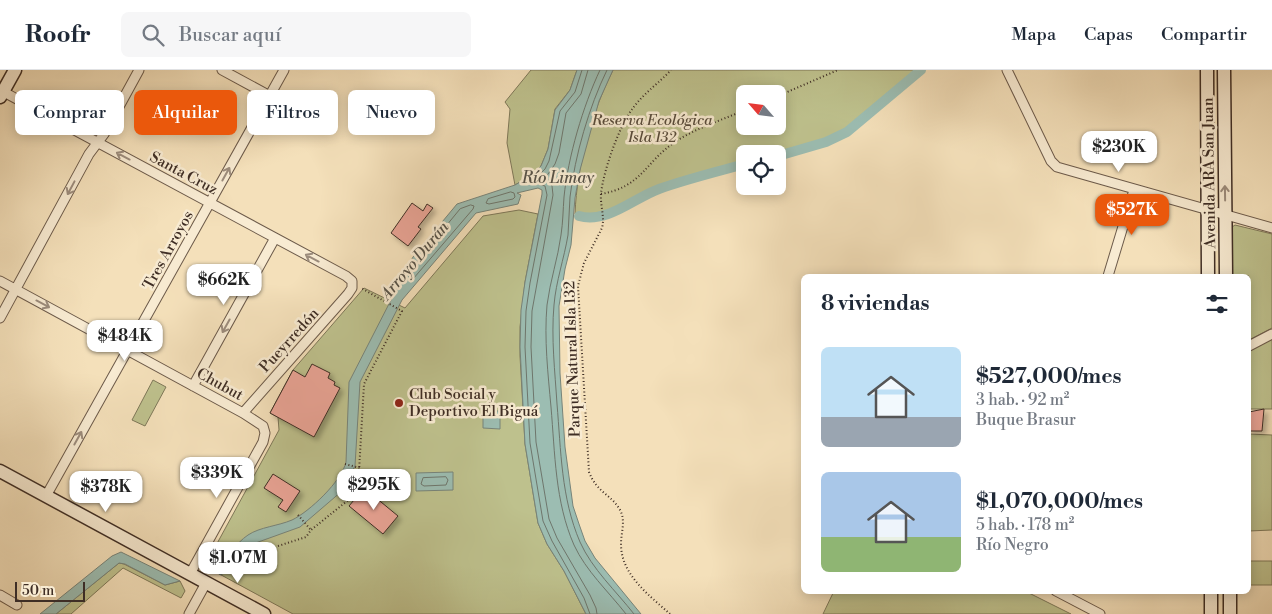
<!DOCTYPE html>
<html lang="es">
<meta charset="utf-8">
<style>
body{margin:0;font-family:"Libre Bodoni",serif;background:#f6f6f7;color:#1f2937;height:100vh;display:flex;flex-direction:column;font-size:19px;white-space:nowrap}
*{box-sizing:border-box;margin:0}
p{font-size:16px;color:#747a83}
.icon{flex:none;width:28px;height:28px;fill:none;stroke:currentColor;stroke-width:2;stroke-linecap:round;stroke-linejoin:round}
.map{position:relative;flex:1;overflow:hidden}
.side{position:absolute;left:801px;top:204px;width:450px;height:320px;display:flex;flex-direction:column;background:#fff;border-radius:8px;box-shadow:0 2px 12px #0003}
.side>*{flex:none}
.banner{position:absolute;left:15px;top:20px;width:475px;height:45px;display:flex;gap:10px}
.needle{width:32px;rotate:298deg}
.buttons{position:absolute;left:736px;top:15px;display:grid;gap:10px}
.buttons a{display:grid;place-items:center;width:50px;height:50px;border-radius:8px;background:#fff;box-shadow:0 2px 12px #0003;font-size:25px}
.scale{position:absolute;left:15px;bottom:12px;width:70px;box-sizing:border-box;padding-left:5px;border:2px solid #3f2e25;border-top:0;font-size:14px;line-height:18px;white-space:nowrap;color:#3f2e25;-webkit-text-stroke:4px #f8ebd2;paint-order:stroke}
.price{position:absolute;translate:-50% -42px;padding:0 11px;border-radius:10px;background:#fff;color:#222;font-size:16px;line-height:32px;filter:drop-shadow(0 1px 2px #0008)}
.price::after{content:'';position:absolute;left:50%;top:30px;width:15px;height:11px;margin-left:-8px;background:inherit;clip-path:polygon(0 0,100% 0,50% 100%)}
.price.current{background:#ea580c;color:#fff}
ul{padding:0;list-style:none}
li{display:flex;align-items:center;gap:15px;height:125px;padding:0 20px}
li span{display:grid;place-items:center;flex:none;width:140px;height:100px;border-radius:8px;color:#555}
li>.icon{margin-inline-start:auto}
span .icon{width:60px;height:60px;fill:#fffc;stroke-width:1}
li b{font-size:21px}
h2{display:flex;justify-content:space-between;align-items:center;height:60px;padding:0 20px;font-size:21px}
.tag{padding:0 18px;border-radius:8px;background:#fff;box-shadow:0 2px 12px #0003;font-size:18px;line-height:45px}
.tag.current{background:#ea580c;color:#fff}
header{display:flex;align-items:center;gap:30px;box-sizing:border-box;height:70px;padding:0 25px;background:#fff;border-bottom:1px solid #e0e1e3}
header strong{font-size:24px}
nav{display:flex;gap:28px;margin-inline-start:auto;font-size:18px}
.search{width:350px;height:45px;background:#f6f6f7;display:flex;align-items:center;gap:12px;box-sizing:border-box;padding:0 18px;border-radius:8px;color:#747a83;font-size:19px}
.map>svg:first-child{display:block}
</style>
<header>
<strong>Roofr</strong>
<div class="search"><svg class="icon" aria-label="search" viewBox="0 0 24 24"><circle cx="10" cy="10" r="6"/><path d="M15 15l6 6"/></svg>Buscar aquí</div>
<nav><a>Mapa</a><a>Capas</a><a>Compartir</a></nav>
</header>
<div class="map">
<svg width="1272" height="544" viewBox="0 0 1272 544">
<defs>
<filter id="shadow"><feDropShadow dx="3.5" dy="3.5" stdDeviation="2.5" flood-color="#0004"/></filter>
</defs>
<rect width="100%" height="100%" fill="#f4e0ba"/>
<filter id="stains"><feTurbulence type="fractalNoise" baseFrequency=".004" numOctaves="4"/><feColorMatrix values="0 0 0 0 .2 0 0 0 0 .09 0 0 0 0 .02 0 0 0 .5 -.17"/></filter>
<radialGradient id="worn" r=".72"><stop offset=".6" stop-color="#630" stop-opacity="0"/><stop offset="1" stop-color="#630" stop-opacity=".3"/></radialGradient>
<path fill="#bec18d" stroke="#7e7859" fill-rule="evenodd" d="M531,0h46l-7,20 -15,19 -7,40 -7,17 -9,9 -17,10 -8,-42 3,-34 -5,-7z
M613,0h308l-74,62 -21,10 -48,14v-2h-33v10l-88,26 -42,21 -19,7h-12l-9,-4c2,-49 16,-100 38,-144zM745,24h33v32h-33z
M519,140l19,4 -13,68 -5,45v29l5,88 13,79 9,21 17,27 22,43h-293l-81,-44 -4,-10 71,-130 -1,-13 -8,-4 23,-43 71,-82 41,20 78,-92z
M1235,155l37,9v94l-23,12v-64h-19l2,-49z
M1272,268v71h-23v-58z
M153,310l13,7 -21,39 -13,-6z
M1249,364l23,1v95l-23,1z
M1249,491h23v24h-23z
M119,493l5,1 41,21 15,-4 5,10 -4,7 -58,-30 -52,46h-15z
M834,521h191l46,23h-248z"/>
<path fill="#9cbdb2" stroke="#77847a" d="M577,0h36l-14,31 -19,69 -5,28 -4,47 -6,24 -6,37 1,67 5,74 8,59 6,18 6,17 10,17 46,56h-55l-22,-43 -17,-27 -9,-21 -13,-79 -5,-97 1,-37 4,-28 17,-88v-4l-4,-2 -21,5 4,2 -3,9 -42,9 -74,87 -42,82 -5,84 -13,25 -42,36 -50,18 -20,23 -9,7 -9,-5c13,-10 24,-27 36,-35 12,-8 30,-9 44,-15 17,-8 50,-39 54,-58l3,-80 64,-125 44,-53 58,-19 17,-10 9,-9 7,-17 7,-39 15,-20z
M483,341h17v18l-17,-1z
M453,402v18l-37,1v-18z
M121,482l59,29 -15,4 -40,-21 -6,-1 -63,51h-16l72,-58z"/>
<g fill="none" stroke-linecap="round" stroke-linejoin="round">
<path stroke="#6e766c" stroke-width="1" d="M582,0l-7,22 -15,19 -11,50 -4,8 -11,11 1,3 10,3 2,9 -17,88 -4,28 -1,36 5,96 13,78 9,20 32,57 6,16
M588,0l-7,24 -15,19 -7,40 -4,11 -9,13 6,9 1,9 -21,116 -1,36 5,95 13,77 8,19 33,57 6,13 1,6
M600,0c-17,36 -32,87 -36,127 -1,13 -1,25 -3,38 -3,23 -11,46 -14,70 -3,34 1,69 4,102 4,46 4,95 23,138 12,26 34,46 52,69
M607,0c-18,37 -32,85 -37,127 -1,13 -1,25 -2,38 -4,24 -12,46 -14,70 -3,33 1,67 3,99 4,46 4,94 23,138 12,27 36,49 54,72
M511,122l3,1 1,4 -2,2 -24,5 -3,-1 2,-4z
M471,135l3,1 -1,3 -60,70h-3l-1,-3 9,-16 42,-51z
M446,407l2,3 -2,5 -22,1 -3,-2 2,-6z"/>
<path stroke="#9cbdb2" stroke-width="10" d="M778,86l48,-14 21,-10 74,-62
M579,146c28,8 55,-18 80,-27 28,-10 57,-17 86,-25"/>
</g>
<path fill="#eaa496" stroke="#3f2e25" filter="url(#shadow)" d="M412,133l11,8 4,-7 6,4 -15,19 3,2 -13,17 -17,-13z
M312,294l18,9 -2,5 7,4 -1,3 6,3 -26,49 -44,-24 23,-43 12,7z
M1264,339l-2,22h-13v-19z
M273,404l27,17 -14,21 -8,-5 5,-7 -19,-12z
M364,418l34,28 -15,18 -34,-28z"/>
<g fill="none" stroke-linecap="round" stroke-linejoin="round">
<defs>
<path id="street" d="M222,0l48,26
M1007,0l44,91 6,6 215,61
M0,20l346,186 6,5v7l-4,6 -105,119
M1108,206l26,-86
M0,211l243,132 20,13 2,7 -2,9 -73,132
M0,248l89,-164 15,-20 35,-64
M1249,276l23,-12
M193,316l82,-148
M46,426l238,-426
M1056,521l44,23
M0,525l17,10
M189,544l17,-31"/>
<path id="secondary" d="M1207,0l1,206
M1224,0l2,206
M0,27l15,-27
M0,401l264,143
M1211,521v23
M1230,521v23"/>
</defs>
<use href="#street" stroke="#6c5a4a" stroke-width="11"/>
<use href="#secondary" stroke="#3f2e25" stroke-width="15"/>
<path stroke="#3f2e25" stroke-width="2" stroke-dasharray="1 2.5" stroke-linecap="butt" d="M778,26l60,-26
M601,124c41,-7 44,-32 74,-52 21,-14 47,-22 70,-32
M345,394l15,4
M298,445l13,15
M278,476l28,-9 5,-7 36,-29 11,-12 6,-105 38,-73 -41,-23
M670,544c-21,-19 -49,-39 -49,-70 0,-12 5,-23 -1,-34 -9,-16 -23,-17 -31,-38l-11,-186 6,-23 18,-35c3,-11 -2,-23 -1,-34 2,-22 18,-68 32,-86 11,-15 26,-25 38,-38"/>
<use href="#street" stroke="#f8ebd2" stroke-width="9"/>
<use href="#secondary" stroke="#f8ebd2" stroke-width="12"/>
</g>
<defs><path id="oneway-shaft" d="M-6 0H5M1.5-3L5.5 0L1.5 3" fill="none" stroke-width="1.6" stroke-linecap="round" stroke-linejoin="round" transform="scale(1.25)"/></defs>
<g stroke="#9c8c7c">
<use href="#oneway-shaft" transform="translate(123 86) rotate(-152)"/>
<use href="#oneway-shaft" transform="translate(226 104) rotate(-61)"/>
<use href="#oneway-shaft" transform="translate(71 118) rotate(118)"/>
<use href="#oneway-shaft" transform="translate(1225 123) rotate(-91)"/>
<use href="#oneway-shaft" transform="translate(312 188) rotate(-152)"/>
<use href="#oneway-shaft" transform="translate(43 234) rotate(28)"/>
<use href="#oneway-shaft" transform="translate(226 256) rotate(119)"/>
<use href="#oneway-shaft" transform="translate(78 368) rotate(-61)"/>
</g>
<circle fill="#8f2418" stroke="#f8ebd2" stroke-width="2" cx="399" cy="333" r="5"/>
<g text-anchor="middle" stroke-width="5" stroke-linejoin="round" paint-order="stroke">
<g font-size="15" font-style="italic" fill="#584b3a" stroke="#f8ebd2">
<text x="652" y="55">Reserva Ecológica<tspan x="652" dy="17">Isla 132</tspan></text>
</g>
<g font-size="15" fill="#3f2e25" stroke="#f8ebd2">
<text transform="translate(184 103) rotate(28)" y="5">Santa Cruz</text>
<text transform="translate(1209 103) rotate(-91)" y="5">Avenida ARA San Juan</text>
<text transform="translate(168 180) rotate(-61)" y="5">Tres Arroyos</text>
<text transform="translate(289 270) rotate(-48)" y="5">Pueyrredón</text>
<text transform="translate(572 289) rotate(-92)" y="5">Parque Natural Isla 132</text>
<text transform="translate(220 314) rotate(29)" y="5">Chubut</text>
</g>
<g font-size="15" fill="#3f2e25" stroke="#f8ebd2" text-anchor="start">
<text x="409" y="329">Club Social y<tspan x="409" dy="17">Deportivo El Biguá</tspan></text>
</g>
<g font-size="16" font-style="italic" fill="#565248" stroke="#f8ebd2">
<text x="558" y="113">Río Limay</text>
<text transform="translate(414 190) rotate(-50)" y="6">Arroyo Durán</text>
</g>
</g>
<rect width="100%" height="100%" filter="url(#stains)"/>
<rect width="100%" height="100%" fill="url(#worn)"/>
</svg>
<div class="buttons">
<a><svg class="needle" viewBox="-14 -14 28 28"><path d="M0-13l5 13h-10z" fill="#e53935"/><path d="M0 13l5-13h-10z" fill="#747a83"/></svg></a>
<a><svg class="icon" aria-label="locate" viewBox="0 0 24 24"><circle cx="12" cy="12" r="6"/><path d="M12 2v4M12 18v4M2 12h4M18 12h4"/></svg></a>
</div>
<div class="scale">50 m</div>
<b class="price" style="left:1119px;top:103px">$230K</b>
<b class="price current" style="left:1132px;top:166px">$527K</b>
<b class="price" style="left:224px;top:236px">$662K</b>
<b class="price" style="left:125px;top:292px">$484K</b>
<b class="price" style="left:217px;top:429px">$339K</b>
<b class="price" style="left:374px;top:441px">$295K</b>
<b class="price" style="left:106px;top:443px">$378K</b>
<b class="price" style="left:238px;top:514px">$1.07M</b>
<div class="banner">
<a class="tag">Comprar</a>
<a class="tag current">Alquilar</a>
<a class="tag">Filtros</a>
<a class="tag">Nuevo</a>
</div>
<section class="side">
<h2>8 viviendas<svg class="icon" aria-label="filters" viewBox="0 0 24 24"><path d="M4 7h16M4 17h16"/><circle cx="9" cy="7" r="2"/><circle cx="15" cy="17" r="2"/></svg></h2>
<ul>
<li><span style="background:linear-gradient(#bfe0f5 70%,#9aa5b1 0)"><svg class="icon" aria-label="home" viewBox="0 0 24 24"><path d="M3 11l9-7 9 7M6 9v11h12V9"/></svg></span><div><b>$527,000/mes</b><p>3 hab. · 92 m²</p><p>Buque Brasur</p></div></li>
<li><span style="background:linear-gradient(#a9c7e8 65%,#8fb573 0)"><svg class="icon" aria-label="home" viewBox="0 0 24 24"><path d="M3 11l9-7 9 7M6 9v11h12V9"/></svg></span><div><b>$1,070,000/mes</b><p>5 hab. · 178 m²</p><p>Río Negro</p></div></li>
</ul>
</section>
</div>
